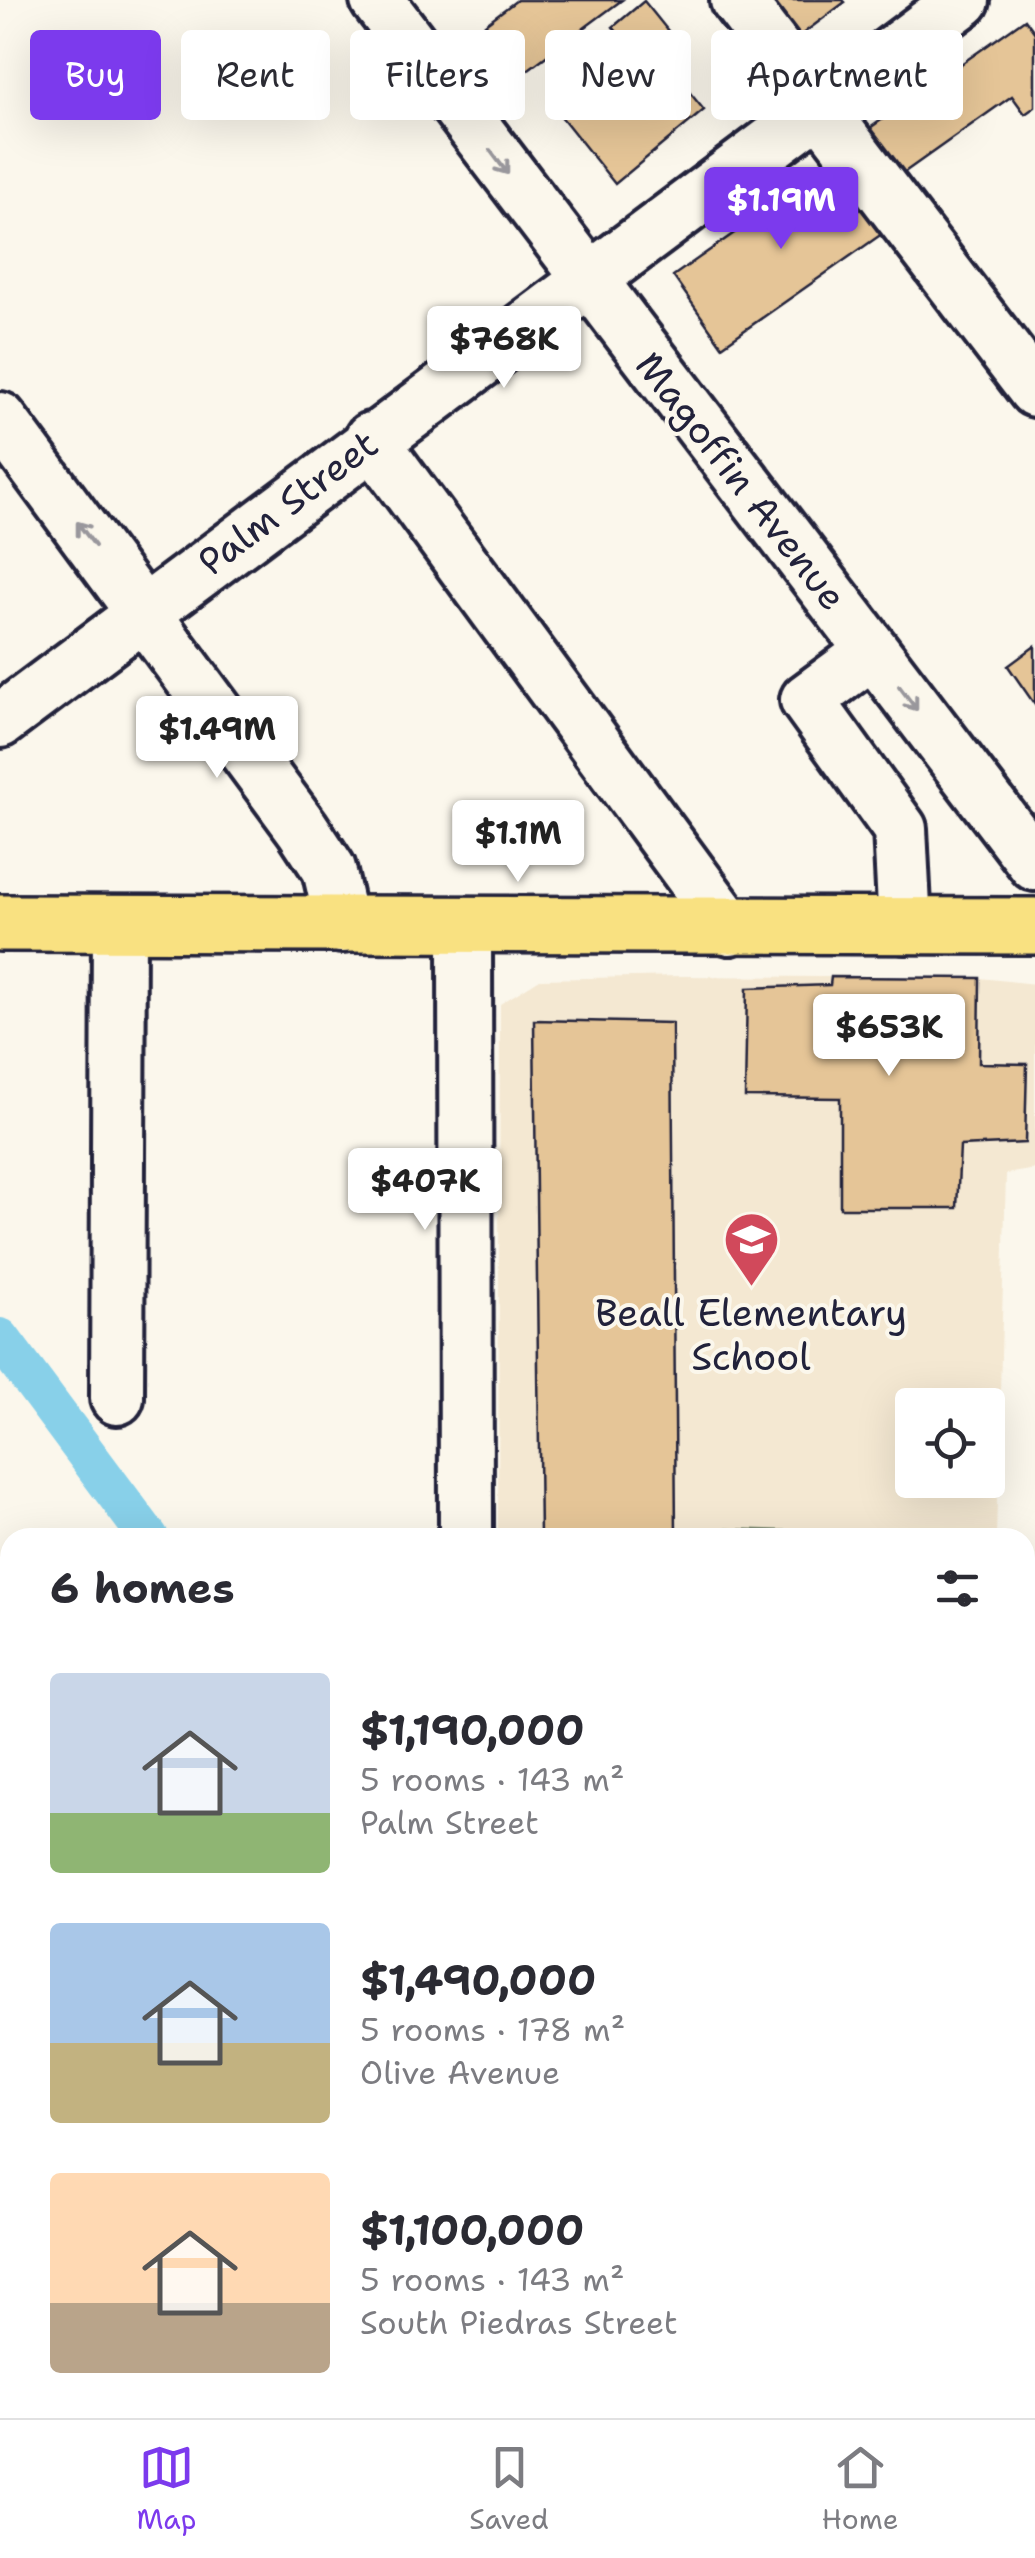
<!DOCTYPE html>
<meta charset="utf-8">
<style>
body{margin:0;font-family:"Shantell Sans",sans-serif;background:#f7f7f7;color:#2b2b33;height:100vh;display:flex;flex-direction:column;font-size:38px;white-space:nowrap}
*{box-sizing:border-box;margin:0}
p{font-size:32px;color:#7c7c81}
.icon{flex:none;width:55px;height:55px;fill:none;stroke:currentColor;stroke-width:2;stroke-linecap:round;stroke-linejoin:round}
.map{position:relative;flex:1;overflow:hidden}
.details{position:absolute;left:0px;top:1528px;width:1035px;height:892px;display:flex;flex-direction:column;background:#fff;border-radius:30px 30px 0 0;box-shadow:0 10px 40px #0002}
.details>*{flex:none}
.top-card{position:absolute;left:30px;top:30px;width:975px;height:90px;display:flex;gap:20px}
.buttons{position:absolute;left:895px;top:1388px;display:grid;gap:20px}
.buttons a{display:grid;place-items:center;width:110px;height:110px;border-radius:10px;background:#fff;box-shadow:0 10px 40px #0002;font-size:50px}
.price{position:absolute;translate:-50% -85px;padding:0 22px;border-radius:10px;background:#fff;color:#222;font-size:32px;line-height:65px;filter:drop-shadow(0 2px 5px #0008)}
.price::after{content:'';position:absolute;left:50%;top:60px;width:30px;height:22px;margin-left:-15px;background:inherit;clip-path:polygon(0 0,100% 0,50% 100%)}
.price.active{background:#7c3aed;color:#fff}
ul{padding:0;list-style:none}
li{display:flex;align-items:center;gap:30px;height:250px;padding:0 50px}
li span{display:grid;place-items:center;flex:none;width:280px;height:200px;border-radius:10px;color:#555}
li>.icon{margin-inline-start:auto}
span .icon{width:120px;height:120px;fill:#fffc;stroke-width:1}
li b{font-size:42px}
h2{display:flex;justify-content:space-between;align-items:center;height:120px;padding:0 50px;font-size:42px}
.tag{padding:0 35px;border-radius:10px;background:#fff;box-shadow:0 10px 40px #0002;font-size:35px;line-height:90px}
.tag.active{background:#7c3aed;color:#fff}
.menu{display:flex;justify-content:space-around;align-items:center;height:140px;border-top:2px solid #e1e1e2;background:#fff;font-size:28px;color:#7c7c81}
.menu a{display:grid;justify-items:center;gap:5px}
.menu .active{color:#7c3aed}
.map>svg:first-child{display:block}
</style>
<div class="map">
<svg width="1035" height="2418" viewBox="0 0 1035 2418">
<rect width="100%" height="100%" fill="#fbf7ec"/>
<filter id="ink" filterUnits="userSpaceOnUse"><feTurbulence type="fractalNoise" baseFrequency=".01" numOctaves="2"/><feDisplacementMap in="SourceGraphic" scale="20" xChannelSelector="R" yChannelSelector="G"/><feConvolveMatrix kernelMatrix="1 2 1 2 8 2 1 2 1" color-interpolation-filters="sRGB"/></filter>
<g filter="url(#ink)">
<path fill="#f4e8d2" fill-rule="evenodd" d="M681,976l299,2 55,6v185l-29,5 -10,363 -498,1 2,-534 40,-25zM912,1405h76v75h-76z"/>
<path fill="#c9e69d" stroke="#76846c" stroke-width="2.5" d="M727,1529l252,8 -252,1z"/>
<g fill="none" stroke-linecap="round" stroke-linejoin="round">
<path stroke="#88d0e9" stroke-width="40" d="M0,1338l149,200
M384,2410v8"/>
</g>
<path fill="#e5c597" stroke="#22223b" stroke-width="2.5" d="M517,0h105l-100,74 -37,-50z
M755,0h88l2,2 -56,42z
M644,1l33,41 -17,14 44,54 -89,74 -59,-74 75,-61 -18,-22z
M1025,19l10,14v74l-10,7 -13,-18 -120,85 -32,-46z
M841,158l48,71 -167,117 -49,-70z
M1035,646v59l-27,-39z
M831,977l149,1 -1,85 48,1 -2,79 -65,3 -3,62h-117v-110l-95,-1 2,-109 83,-3z
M534,1020l138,3 4,515h-136z"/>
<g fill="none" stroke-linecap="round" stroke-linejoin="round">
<defs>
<path id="minor" d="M377,0l658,864
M737,0l298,390
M0,419l302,409 27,41 13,57
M371,439l359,489
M872,652l-65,48 93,129 5,98
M0,721l963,-721
M465,927l1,611
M117,1398l2,-473
M0,1715h10
M1025,1722h10
M87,2418v-8
M735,2418v-8"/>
<path id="major" d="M0,923l1035,3"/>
</defs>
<use href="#minor" stroke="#22223b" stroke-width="60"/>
<use href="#major" stroke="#22223b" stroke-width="62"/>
<use href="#minor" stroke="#fbf7ec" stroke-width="52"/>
<use href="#major" stroke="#f9e181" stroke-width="55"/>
</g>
<defs><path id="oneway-shaft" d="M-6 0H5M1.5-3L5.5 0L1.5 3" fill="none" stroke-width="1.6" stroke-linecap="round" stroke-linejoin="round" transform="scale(2.5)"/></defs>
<g stroke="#99979c">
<use href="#oneway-shaft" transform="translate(499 162) rotate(53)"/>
<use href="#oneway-shaft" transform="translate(86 534) rotate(-127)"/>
<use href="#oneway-shaft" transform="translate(908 698) rotate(53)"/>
</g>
</g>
<defs>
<symbol id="school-pin" viewBox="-11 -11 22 30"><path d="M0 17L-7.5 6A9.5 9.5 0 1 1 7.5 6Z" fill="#d1495b" stroke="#fbf7ec"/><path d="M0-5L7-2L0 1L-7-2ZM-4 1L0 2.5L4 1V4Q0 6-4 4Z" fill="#fff"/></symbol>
</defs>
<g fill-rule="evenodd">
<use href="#school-pin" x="720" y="1208" width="63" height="86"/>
</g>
<g text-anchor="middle" stroke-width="8" stroke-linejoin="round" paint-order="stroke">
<g font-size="38" fill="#22223b" stroke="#fbf7ec">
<text transform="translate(741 481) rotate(52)" y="13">Magoffin Avenue</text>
<text transform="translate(288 503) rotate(-37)" y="13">Palm Street</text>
</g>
<g font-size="38" fill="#22223b" stroke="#fbf7ec">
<text x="751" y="1326">Beall Elementary<tspan x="751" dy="44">School</tspan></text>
</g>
</g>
</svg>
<div class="buttons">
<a><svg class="icon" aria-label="locate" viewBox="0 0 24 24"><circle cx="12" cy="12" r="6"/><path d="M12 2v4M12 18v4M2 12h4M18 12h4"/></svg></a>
</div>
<b class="price active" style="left:781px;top:252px">$1.19M</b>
<b class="price" style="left:504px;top:391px">$768K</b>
<b class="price" style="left:217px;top:781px">$1.49M</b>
<b class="price" style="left:518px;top:885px">$1.1M</b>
<b class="price" style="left:889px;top:1079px">$653K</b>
<b class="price" style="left:425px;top:1233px">$407K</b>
<div class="top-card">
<a class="tag active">Buy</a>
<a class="tag">Rent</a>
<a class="tag">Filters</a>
<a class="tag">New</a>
<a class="tag">Apartment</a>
</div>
<section class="details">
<h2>6 homes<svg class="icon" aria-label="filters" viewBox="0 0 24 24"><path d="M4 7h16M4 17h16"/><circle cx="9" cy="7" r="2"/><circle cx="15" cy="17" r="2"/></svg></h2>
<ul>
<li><span style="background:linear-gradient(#c9d6e8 70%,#8fb573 0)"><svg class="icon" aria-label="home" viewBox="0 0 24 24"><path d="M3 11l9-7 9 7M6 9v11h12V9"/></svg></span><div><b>$1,190,000</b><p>5 rooms · 143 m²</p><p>Palm Street</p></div></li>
<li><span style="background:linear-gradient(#a9c7e8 60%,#c2b280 0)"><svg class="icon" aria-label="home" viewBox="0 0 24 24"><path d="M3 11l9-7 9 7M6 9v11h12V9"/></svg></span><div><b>$1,490,000</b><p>5 rooms · 178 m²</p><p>Olive Avenue</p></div></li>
<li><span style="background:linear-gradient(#ffd9b3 65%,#b9a48a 0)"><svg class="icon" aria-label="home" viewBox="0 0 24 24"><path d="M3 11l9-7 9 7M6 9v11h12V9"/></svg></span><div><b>$1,100,000</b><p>5 rooms · 143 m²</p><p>South Piedras Street</p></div></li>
</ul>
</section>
</div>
<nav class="menu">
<a class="active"><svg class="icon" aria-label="map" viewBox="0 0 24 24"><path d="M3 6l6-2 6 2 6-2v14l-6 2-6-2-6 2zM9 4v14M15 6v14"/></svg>Map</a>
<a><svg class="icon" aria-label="saved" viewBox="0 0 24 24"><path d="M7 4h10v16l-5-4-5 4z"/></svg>Saved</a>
<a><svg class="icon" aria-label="home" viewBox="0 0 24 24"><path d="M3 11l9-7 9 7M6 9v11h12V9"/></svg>Home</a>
</nav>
